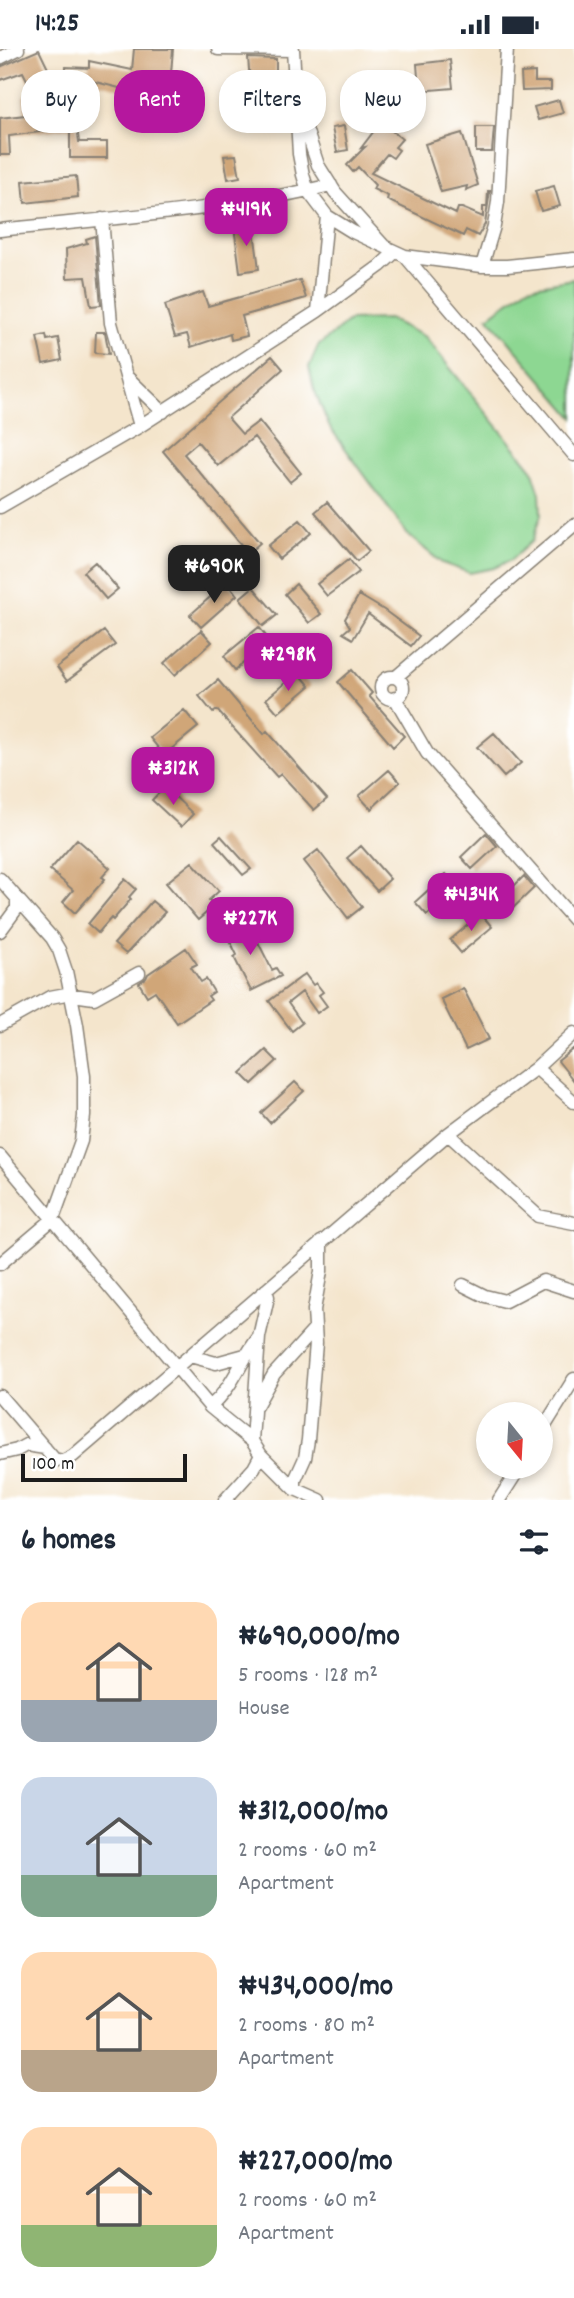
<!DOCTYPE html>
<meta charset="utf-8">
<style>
body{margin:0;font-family:Dekko,sans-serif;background:#f6f6f7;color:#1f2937;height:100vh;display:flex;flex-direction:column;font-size:26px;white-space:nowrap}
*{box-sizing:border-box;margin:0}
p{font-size:23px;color:#747a83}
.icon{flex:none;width:38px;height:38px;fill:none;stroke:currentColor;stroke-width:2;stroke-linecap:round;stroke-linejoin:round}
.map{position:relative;height:1451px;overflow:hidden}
.drawer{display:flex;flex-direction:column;background:#fff;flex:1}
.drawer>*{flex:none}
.top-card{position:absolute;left:21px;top:21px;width:532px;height:63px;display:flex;gap:14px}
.needle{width:46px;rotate:162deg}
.fabs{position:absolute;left:476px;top:1353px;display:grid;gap:14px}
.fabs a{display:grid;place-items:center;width:77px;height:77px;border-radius:50%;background:#fff;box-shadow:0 4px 10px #0003;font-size:35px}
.scale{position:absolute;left:21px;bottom:18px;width:166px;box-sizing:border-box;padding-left:7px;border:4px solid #1c1c1c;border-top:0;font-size:19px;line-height:24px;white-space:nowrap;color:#1c1c1c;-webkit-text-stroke:5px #fff;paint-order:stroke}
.price{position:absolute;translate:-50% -60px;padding:0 16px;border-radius:14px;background:#b5179e;color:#fff;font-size:23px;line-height:46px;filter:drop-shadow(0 2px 4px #0008)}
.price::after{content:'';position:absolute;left:50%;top:42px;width:21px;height:16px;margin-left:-10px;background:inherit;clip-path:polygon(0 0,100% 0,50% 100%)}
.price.on{background:#222;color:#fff}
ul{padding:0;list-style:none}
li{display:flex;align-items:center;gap:21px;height:175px;padding:0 21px}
li span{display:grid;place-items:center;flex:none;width:196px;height:140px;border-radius:21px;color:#555}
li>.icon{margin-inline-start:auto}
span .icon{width:84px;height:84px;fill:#fffc;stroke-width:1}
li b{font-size:30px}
h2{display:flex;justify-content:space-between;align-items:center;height:84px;padding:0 21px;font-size:30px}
.tag{padding:0 24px;border-radius:28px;background:#fff;box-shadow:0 4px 10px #0003;font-size:24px;line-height:63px}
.tag.on{background:#b5179e;color:#fff}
.status{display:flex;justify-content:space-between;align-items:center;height:49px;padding:0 35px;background:#fff;direction:ltr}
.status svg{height:19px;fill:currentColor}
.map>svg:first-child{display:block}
</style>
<div class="status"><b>14:25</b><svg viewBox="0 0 49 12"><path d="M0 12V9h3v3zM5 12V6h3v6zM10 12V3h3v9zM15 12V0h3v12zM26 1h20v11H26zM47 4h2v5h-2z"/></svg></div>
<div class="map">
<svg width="574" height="1451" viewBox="0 0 574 1451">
<rect width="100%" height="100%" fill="#fff"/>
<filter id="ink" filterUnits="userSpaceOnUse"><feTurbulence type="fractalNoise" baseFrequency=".0143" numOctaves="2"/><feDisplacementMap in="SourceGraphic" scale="14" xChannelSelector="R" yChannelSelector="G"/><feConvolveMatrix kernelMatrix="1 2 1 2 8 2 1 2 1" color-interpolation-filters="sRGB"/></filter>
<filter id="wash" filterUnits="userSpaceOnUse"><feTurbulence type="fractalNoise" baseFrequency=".00686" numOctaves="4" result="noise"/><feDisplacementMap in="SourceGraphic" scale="28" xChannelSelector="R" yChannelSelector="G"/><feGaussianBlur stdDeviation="1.57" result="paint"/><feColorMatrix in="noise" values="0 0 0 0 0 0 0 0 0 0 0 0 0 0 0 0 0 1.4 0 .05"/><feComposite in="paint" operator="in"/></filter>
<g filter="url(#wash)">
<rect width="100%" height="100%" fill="#f4e5cc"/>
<path fill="#8dd792" stroke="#547a57" stroke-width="2" d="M574,230v139l-86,-101 40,-30z
M389,270l36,18 107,132 8,25 1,21 -9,26 -21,19 -17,8 -24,5 -28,-10 -34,-28 -79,-109 -15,-37 -5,-22 9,-21 32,-26z"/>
<g id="blocks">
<path fill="#d0a678" d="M134,0h39l-3,36h-6v10l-33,-4 -43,-11h-23l1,-13 23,1v-7l43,9z
M39,1l16,33 -11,5 4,29 27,-4 4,29h28v16h-37v-30l-61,8 1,19h-10v-37l25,-3 -2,-19 11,-2 -11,-22 -23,8v-13z
M248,9l28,1v54l-28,1 -2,-33h4z
M450,11l3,28 -34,3 -2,-27z
M535,23v10h16v8l-29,1 -1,-18z
M559,51l4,13 -25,7 -4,-13z
M381,73l21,17 -7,8 4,3 -6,8 -6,-4 -16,19 85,41 2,-6h4l21,9v-10h4l1,-16h2l-5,33 -7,12 -12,-6 -3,6 -76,-36 1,-4 -15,-7 2,-4 -17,-18 -5,5 -6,-7 18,-18 -4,1z
M344,77l4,24 -11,2 -5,-24z
M476,78h18l-2,25h-16z
M462,84l16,52 -12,5 1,-4 -26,6 -16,-48z
M236,106l4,22 -12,2 -4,-23z
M76,127l2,21 -53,6 -2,-22z
M554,137l6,20 -19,5 -6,-20z
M253,174l6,46 -19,3 -6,-46z
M95,187l6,69 -10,1 -5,-29 -19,1 -1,-29 21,-6 -1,-4z
M300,231l6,18 -64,18 5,20 -16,4 -1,-6 -39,13 -4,-13 -12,3 -10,-32 38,-13 5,14z
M96,283h9l4,22 -14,-1z
M46,286l1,5 11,-2 4,22 -19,4 -6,-27z
M272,307l11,13 -55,49 14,16 17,-13 42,52 -11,9 -36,-45 -36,29 -20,-24 -14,12 76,89 -12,10 -85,-102z
M327,453l42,49 -12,10 -42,-49z
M300,471l11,13 -32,26 -11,-13z
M349,510l10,13 -32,24 -10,-12z
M95,513l23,27 -12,10 -23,-27z
M227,533l10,13 -36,32 -11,-12z
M296,535l25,30 -12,9 -24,-29z
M253,538l24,28 -14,11 -23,-28z
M359,546l25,15 35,26 -8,10 -43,-32 -15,25 -10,-6 7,-6 -5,-8z
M259,578l11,14 -35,29 -11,-14z
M201,581l11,12 -37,33 -11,-12z
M104,582l11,14 -48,36 -10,-14z
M352,621l20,23 -3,3 35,40 -11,11 -55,-65z
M298,623l12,14 -32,27 -12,-14z
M218,631l46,54 3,-3 60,68 -13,11 -33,-36 -4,3 -60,-67 -4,3 -14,-17z
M184,661l14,17 -34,28 -14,-17z
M494,684l27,30 -17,14 -27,-30z
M389,721l11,12 -29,27 -12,-13z
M165,738l28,27 -12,13 -29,-27z
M486,784l11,13 -25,23 -11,-12z
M221,787l30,33 -8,6 -29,-33z
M77,790l33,29 -8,9 3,2 -30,34 -12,-11 10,-12 -23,-20z
M361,797l29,33 -13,12 -30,-33z
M318,801l44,57 -14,11 -44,-57z
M192,813l27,29 -10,9 5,6 -16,14 -32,-37z
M446,825l12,14 -31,27 -12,-13z
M524,827l10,12 -24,23 -10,-11z
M125,830l11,10 -7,8 2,2 -18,21 -2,-2 -13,15 -10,-9z
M152,852l13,11 -39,42 -12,-10z
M481,865l11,13 -31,26 -11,-13z
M243,871l12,24 3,-2 14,28 4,-2 5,8 -30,15 -17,-34 3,-2 -13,-26z
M186,899l11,16 -6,3 10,15 5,-3 8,13 -6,4 3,4 -34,23 -22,-32 -8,5 -8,-13 7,-5 2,-4z
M305,925l8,11 3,-2 7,9 -4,3 8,11 -10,7 -15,-21 -14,11 14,20 -10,8 -23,-30z
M463,939l26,51 -23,11 -25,-51z
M574,999v33l-16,-20z
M266,1001l11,11 -25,23 -11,-11z
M295,1033l9,9 -34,32 -9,-10z"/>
</g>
</g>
<g filter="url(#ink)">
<use href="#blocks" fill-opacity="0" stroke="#888074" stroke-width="2"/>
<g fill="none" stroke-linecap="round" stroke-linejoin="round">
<defs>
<path id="minor" d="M218,0l75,1
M293,0l6,105 4,21 5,16 19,25 26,16 52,24 77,10h25l67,-7
M0,9l18,-9
M302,68l16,48 17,27 48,53
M102,170l9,104 29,103
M0,181c110,-12 223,-19 331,-45
M405,207l169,199
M482,217l12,-40 4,-24 9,-153
M318,262l9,-95
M127,328l36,35
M0,458l140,-81 178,-115 62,-45 15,-14
M396,628l178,-152
M381 639a11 11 0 1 1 22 0a11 11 0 1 1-22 0Z
M395,649l32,55 147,167
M0,830l52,59 7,12 7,21 11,54 7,51v40l-3,25 -28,78 -53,45
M0,882l17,-23v-10
M0,976l50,-28 16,-3 28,4 45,-25
M536,1019l38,34
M448,1085l90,82 36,7
M0,1107l210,251 42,34 9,14 34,34 25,11
M463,1236l22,11 20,5 38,-20 31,10
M190,1307l26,7 29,-8
M0,1347l54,63 9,2 10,-5 375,-322 88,-66 38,-35
M256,1357l18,-32 41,-45
M210,1358c24,-21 30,-46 49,-70
M541,1383l33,-53
M252,1392l7,-104 9,-40 -2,-7
M0,1405l17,-4 9,-5 19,3
M295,1440v-9l10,-22 3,-18 8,-97 -2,-33 7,-39v-29
M225,1451l29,-32 7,-13
M499,1451l21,-33"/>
</defs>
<use href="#minor" stroke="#888074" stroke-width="15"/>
<use href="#minor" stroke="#fff" stroke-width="12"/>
</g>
</g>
</svg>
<div class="fabs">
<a><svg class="needle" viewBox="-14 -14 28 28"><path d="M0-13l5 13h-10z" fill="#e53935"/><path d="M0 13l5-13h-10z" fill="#747a83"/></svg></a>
</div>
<div class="scale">100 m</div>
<b class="price" style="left:246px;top:199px">₦419K</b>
<b class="price on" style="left:214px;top:556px">₦690K</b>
<b class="price" style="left:288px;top:644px">₦298K</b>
<b class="price" style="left:173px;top:758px">₦312K</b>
<b class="price" style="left:471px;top:884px">₦434K</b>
<b class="price" style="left:250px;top:908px">₦227K</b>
<div class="top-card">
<a class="tag">Buy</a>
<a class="tag on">Rent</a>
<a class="tag">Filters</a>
<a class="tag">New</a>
</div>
</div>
<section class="drawer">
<h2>6 homes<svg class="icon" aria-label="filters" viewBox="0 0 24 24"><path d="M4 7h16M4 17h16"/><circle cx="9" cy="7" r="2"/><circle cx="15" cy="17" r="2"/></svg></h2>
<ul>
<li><span style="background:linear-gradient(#ffd9b3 70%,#9aa5b1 0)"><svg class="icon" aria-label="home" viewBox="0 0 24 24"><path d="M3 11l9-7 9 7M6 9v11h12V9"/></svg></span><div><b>₦690,000/mo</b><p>5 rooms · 128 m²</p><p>House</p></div></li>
<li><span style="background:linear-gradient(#c9d6e8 70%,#7fa58c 0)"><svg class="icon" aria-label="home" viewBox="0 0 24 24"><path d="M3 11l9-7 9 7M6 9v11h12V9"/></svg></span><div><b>₦312,000/mo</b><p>2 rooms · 60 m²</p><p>Apartment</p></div></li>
<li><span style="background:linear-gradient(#ffd9b3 70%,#b9a48a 0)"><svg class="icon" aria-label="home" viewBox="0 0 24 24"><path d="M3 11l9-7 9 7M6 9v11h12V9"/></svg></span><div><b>₦434,000/mo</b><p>2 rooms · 80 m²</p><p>Apartment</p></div></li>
<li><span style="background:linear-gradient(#ffd9b3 70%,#8fb573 0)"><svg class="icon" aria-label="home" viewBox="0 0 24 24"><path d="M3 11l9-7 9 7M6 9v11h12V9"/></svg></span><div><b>₦227,000/mo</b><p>2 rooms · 60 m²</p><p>Apartment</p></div></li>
</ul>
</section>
